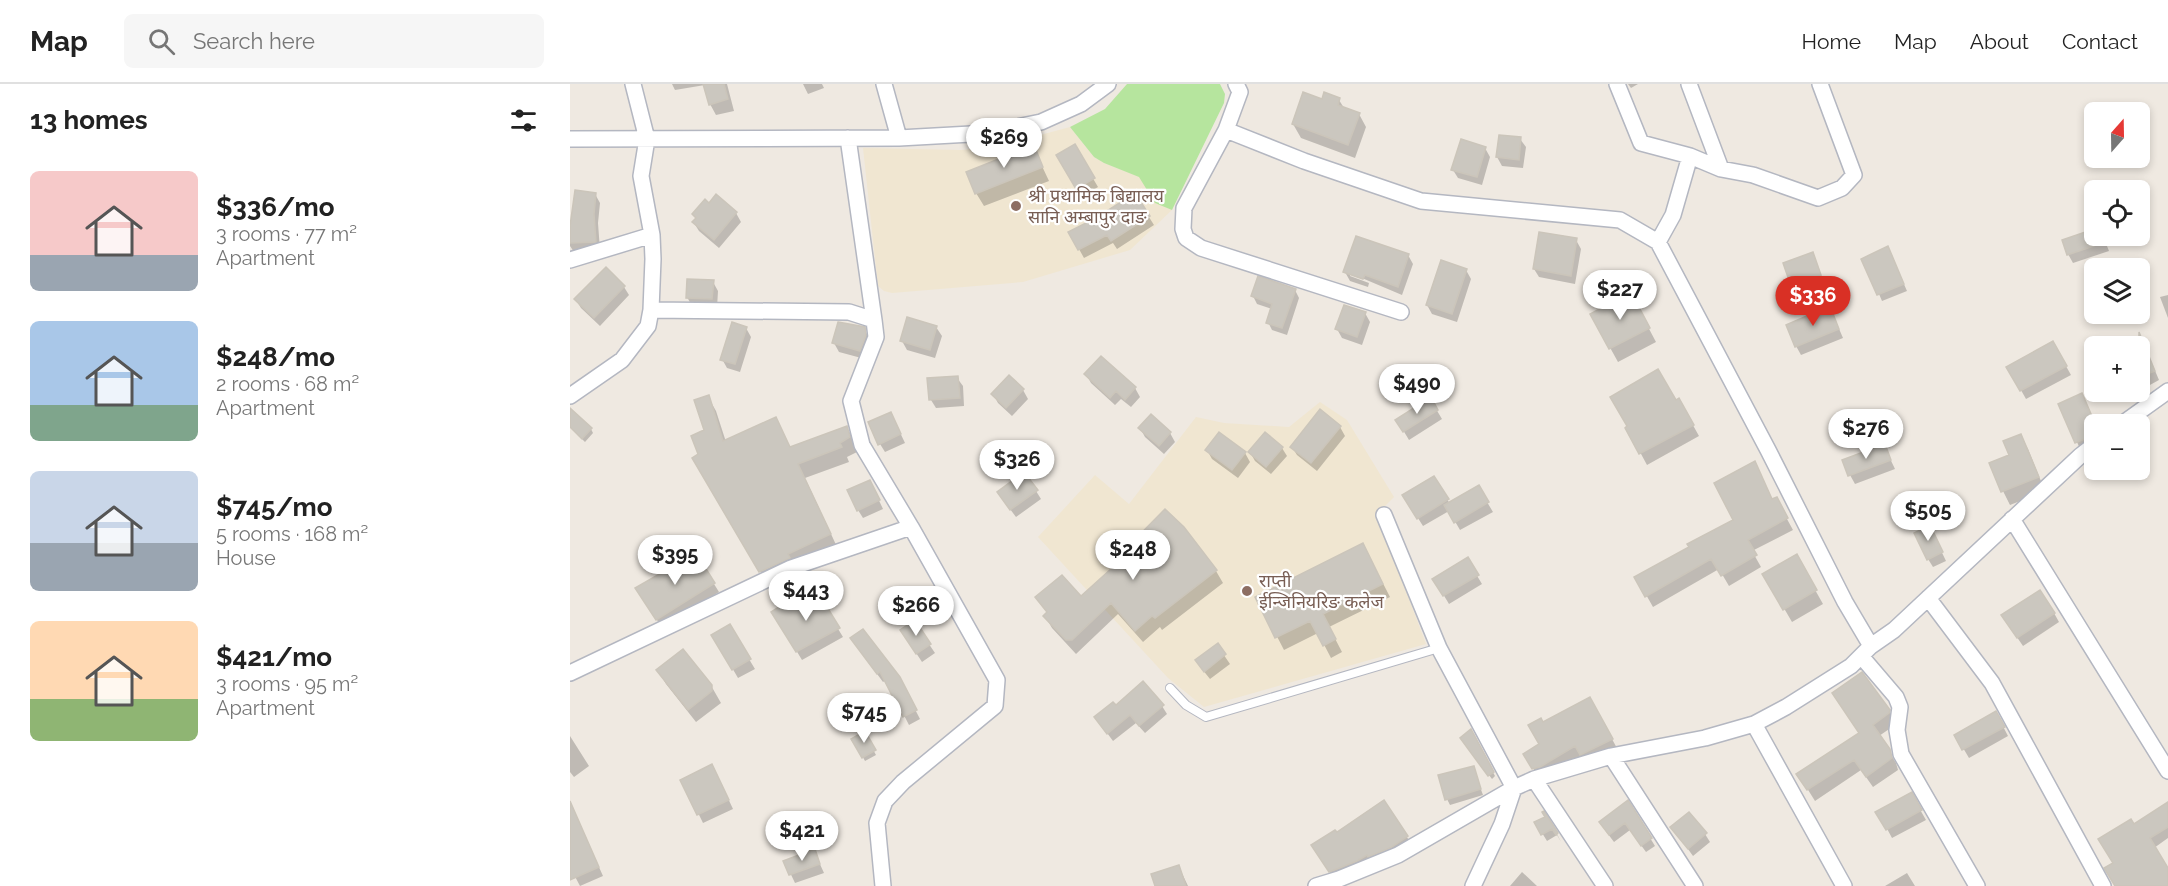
<!DOCTYPE html>
<meta charset="utf-8">
<style>
body{margin:0;font-family:Raleway,"Noto Sans Devanagari",sans-serif;background:#f6f6f6;color:#222;height:100vh;display:flex;flex-direction:column;font-size:22px;white-space:nowrap}
*{box-sizing:border-box;margin:0}
p{font-size:20px;color:#767676}
.icon{flex:none;width:33px;height:33px;fill:none;stroke:currentColor;stroke-width:2;stroke-linecap:round;stroke-linejoin:round}
.map{position:relative;flex:1;overflow:hidden}
.panel{display:flex;flex-direction:column;background:#fff;width:570px}
.panel>*{flex:none}
.needle{width:39px;rotate:20deg}
.controls{position:absolute;left:1514px;top:18px;display:grid;gap:12px}
.controls a{display:grid;place-items:center;width:66px;height:66px;border-radius:9px;background:#fff;box-shadow:0 3px 9px #0003;font-size:30px}
.price{position:absolute;translate:-50% -51px;padding:0 14px;border-radius:21px;background:#fff;color:#222;font-size:20px;line-height:39px;filter:drop-shadow(0 2px 3px #0008)}
.price::after{content:'';position:absolute;left:50%;top:36px;width:18px;height:14px;margin-left:-9px;background:inherit;clip-path:polygon(0 0,100% 0,50% 100%)}
.price.current{background:#d93025;color:#fff}
ul{padding:0;list-style:none}
li{display:flex;align-items:center;gap:18px;height:150px;padding:0 30px}
li span{display:grid;place-items:center;flex:none;width:168px;height:120px;border-radius:9px;color:#555}
li>.icon{margin-inline-start:auto}
span .icon{width:72px;height:72px;fill:#fffc;stroke-width:1}
li b{font-size:26px}
h2{display:flex;justify-content:space-between;align-items:center;height:72px;padding:0 30px;font-size:26px}
header{display:flex;align-items:center;gap:36px;box-sizing:border-box;height:84px;padding:0 30px;background:#fff;border-bottom:2px solid #e0e0e0}
header strong{font-size:28px}
nav{display:flex;gap:33px;margin-inline-start:auto;font-size:21px}
.search{width:420px;height:54px;background:#f6f6f6;display:flex;align-items:center;gap:15px;box-sizing:border-box;padding:0 21px;border-radius:9px;color:#767676;font-size:22px}
main{display:flex;flex:1;min-height:0}
.map>svg:first-child{display:block}
</style>
<header>
<strong>Map</strong>
<div class="search"><svg class="icon" aria-label="search" viewBox="0 0 24 24"><circle cx="10" cy="10" r="6"/><path d="M15 15l6 6"/></svg>Search here</div>
<nav><a>Home</a><a>Map</a><a>About</a><a>Contact</a></nav>
</header>
<main>
<section class="panel">
<h2>13 homes<svg class="icon" aria-label="filters" viewBox="0 0 24 24"><path d="M4 7h16M4 17h16"/><circle cx="9" cy="7" r="2"/><circle cx="15" cy="17" r="2"/></svg></h2>
<ul>
<li><span style="background:linear-gradient(#f6c9c9 70%,#9aa5b1 0)"><svg class="icon" aria-label="home" viewBox="0 0 24 24"><path d="M3 11l9-7 9 7M6 9v11h12V9"/></svg></span><div><b>$336/mo</b><p>3 rooms · 77 m²</p><p>Apartment</p></div></li>
<li><span style="background:linear-gradient(#a9c7e8 70%,#7fa58c 0)"><svg class="icon" aria-label="home" viewBox="0 0 24 24"><path d="M3 11l9-7 9 7M6 9v11h12V9"/></svg></span><div><b>$248/mo</b><p>2 rooms · 68 m²</p><p>Apartment</p></div></li>
<li><span style="background:linear-gradient(#c9d6e8 60%,#9aa5b1 0)"><svg class="icon" aria-label="home" viewBox="0 0 24 24"><path d="M3 11l9-7 9 7M6 9v11h12V9"/></svg></span><div><b>$745/mo</b><p>5 rooms · 168 m²</p><p>House</p></div></li>
<li><span style="background:linear-gradient(#ffd9b3 65%,#8fb573 0)"><svg class="icon" aria-label="home" viewBox="0 0 24 24"><path d="M3 11l9-7 9 7M6 9v11h12V9"/></svg></span><div><b>$421/mo</b><p>3 rooms · 95 m²</p><p>Apartment</p></div></li>
</ul>
</section>
<div class="map">
<svg width="1598" height="802" viewBox="0 0 1598 802">
<rect width="100%" height="100%" fill="#efe9e1"/>
<path fill="#f0e6d1" d="M500,43l24,30 10,6 36,14 15,25 17,8 -42,40 -107,32 -131,11 -8,-2 -6,-5 -15,-138 98,2 34,-3z
M750,318l27,18 47,77 -17,17 49,130 -222,63 -36,-29 -130,-141 57,-62 34,29 67,-87 28,6 65,4z"/>
<path fill="#b6e59e" d="M557,0h93l5,10 -1,9 -52,107 -17,-7 -16,-26 -35,-14 -10,-6 -24,-30 35,-18z"/>
<path fill="#0003" d="M102,0h55l7,27 -18,4 -6,-11 -5,-19 -30,5z
M233,0h19l2,4 -16,6z
M1058,0h10l-7,4z
M769,16l5,8 15,6 7,13 -11,31 -54,-20 -8,-14z
M950,55l6,8 -3,21 -21,-2 -5,-9z
M504,62l24,41 -16,10 -24,-41z
M463,63l16,34 -65,25 -8,-13z
M915,64l5,9 -8,28 -24,-7 -5,-8z
M25,110l5,9 -2,20 2,27 -26,2 -4,-6v-19z
M565,111l19,30 -37,24 -4,-6 -29,15 -14,-25 27,-13z
M146,113l20,16 5,9 -22,26 -20,-17 -5,-8 3,-3 -3,-6 15,-9z
M1524,147v5h9l6,15 -36,12 -5,-9z
M1006,156l5,9 -6,35 -36,-7 -5,-8z
M1318,164l19,43 -25,10 -3,-7z
M1242,170l13,30 -27,10 -13,-30z
M838,171l5,9 -11,31 -52,-22v3l19,7 -1,4 -18,-6 -5,-9z
M896,186l5,9 -14,43 -25,-8 -5,-9z
M143,198l5,9 -1,17 -25,-2 -5,-9z
M54,203l5,8 -29,31 -19,-18 -5,-8z
M725,206l4,8 -12,37 -15,-5 -4,-8 4,-13 -15,-5 -4,-8z
M1598,211v23l-8,-21z
M1068,224l18,34 -38,20 -26,-47z
M795,229l5,9 -8,23 -20,-7 -5,-9z
M1264,233l9,21 -42,17 -5,-9z
M366,243l6,9 -7,22 -28,-8 -5,-9z
M176,244l5,9 -11,35 -13,-4 -5,-9z
M294,245l5,9 -4,21 -26,-7 -5,-9z
M1483,259l18,32 -45,24 -18,-32z
M1574,261l15,35 -20,11v-45z
M516,290l49,14 5,9 -9,10 -10,-8 -6,6 -24,-22z
M439,293l14,13 5,9 -16,17 -14,-13 -5,-9z
M387,294l6,8 1,20 -28,2 -5,-8z
M1545,308h23l-19,7z
M1512,311l14,29h-2v22l-13,5 -21,-47z
M138,313l8,14 10,31 65,6 55,-21 9,14 2,11 -10,5 2,5 -44,16 33,71 -69,37 -67,-113 -2,-18 6,-24z
M860,315l12,20 -33,21 -12,-20z
M1109,316l20,36 -52,29 -20,-37z
M581,332l19,17 5,9 -11,12 -19,-17 -5,-9z
M0,337l21,8 2,4 -8,9 -15,-15z
M325,338l10,21 -20,9 -5,-8z
M770,343l5,9 -28,35 -20,-16 -5,-8z
M1451,352l7,13 17,42 -35,14 -7,-14 8,-35z
M1314,362l11,23 -40,15 -5,-9z
M712,364l5,8 -16,18 -16,-13 -5,-9z
M637,366l38,3 5,9 -12,16 -26,-19z
M864,394l16,26 28,-17 15,25 -33,18 -11,-19 -26,15 -19,-30z
M304,406l9,19 -20,9 -5,-8z
M466,407l5,8 -25,18 -12,-16z
M1206,415l17,31 -41,21 9,16 -32,19 -10,-17 -66,38 -17,-30z
M1364,452l12,25 -13,6 -5,-8z
M126,471l23,37 -57,36 -25,-40z
M1226,472l27,48 -31,18 -28,-48z
M800,474l20,39 -61,30 13,25 -11,6 -13,-25 -34,17 -27,-52z
M897,475l15,25 -33,20 -15,-25z
M646,487l7,12 -61,47 -2,-3 -17,15 -25,-28 -42,40 -24,-26 -7,-12 3,-2 -11,-16h44z
M248,512l25,41 -41,23 -29,-48 20,-1z
M1484,529l5,9 -36,24 -15,-22z
M344,538l21,31 -13,9 -15,-23z
M159,542l26,43 -17,9 -25,-43z
M647,561l13,19 -20,15 -8,-10z
M287,563l47,41 16,31 -11,6 -23,-45 -3,2z
M113,567l30,38 8,14 -25,19 -30,-38 -8,-14z
M1264,610l55,17 6,14 -16,11 17,27 2,7 -25,17 -12,-17 -46,31 -10,-16 55,-51z
M1020,615l28,51 -30,15 -5,-9 -43,24 -15,-26 16,-9 2,-21z
M592,622l5,8 -22,19 -9,-10 -23,18 -17,-23 20,-11z
M1426,629l12,23 -39,22 -13,-22z
M294,649l12,22 -11,6 -12,-22z
M903,651l22,41 -3,3 -28,-37z
M0,652l19,30 -15,11 -4,-5z
M903,684l10,27 -33,10 -3,-6z
M147,691l16,34 -30,14 -21,-43z
M1341,710l15,26 -34,18 -14,-26z
M1058,718l27,44 -9,6 -16,-22 -16,12 -9,-12z
M1598,720v34l-14,10 14,29v9h-51l-2,-23 19,-37z
M976,733l11,17 4,8 -4,-7 -10,6 -11,-18z
M0,737l11,6 22,49 -23,10 -10,-19z
M1102,743l33,7 5,8 -17,14z
M766,750l71,3 6,11 -76,35 -17,-26z
M244,767l10,22 -29,10 -10,-21z
M609,783l9,19h-32z
M952,788l15,14h-27z
M1337,789l8,13h-30z"/>
<path fill="#cbc7bf" stroke="#cbc5ba" stroke-width="1.5" d="M133,0h21l4,15 -19,6z
M733,8l19,7 2,-7 16,6 -2,7 22,8 -12,32 -56,-21z
M929,51l22,2 -2,23 -23,-3z
M891,55l25,8 -9,30 -26,-7z
M505,60l20,34 -19,11 -20,-34z
M464,61l9,22 -68,27 -9,-22z
M5,106l21,3 -2,21 2,28 -26,1v-17z
M565,109l15,23 -39,25 -4,-6 -29,15 -10,-18 28,-14z
M146,110l21,18 -23,28 -22,-18 4,-4 -4,-4 13,-15 4,4z
M1524,145v17l-27,9 -5,-15z
M969,148l38,6 -6,38 -38,-7z
M786,152l53,18 -11,33 -33,-12 -2,4 -20,-7z
M1318,162l16,38 -27,11 -16,-36z
M1243,168l8,23 -30,11 -8,-23z
M871,176l26,9 -15,45 -26,-9z
M36,183l19,19 -31,32 -20,-19z
M688,192l38,13 -14,39 -16,-5 6,-19 -21,-8z
M117,195l27,1 -2,19 -26,-1z
M1061,208l19,36 -41,21 -19,-35z
M774,221l22,7 -9,25 -22,-8z
M1260,222l9,23 -44,18 -9,-22z
M337,233l30,9 -7,24 -30,-9z
M162,238l15,5 -12,37 -15,-4z
M268,238l27,5 1,8 -6,16 -28,-8z
M1569,248l16,39 -16,6z
M1483,257l14,25 -47,25 -14,-24z
M531,272l35,31 -11,13 -9,-9 -6,7 -26,-24z
M1088,285l18,31 3,-2 15,27 -55,29 -14,-26 2,-2 -17,-29z
M439,291l15,14 -18,19 -15,-14z
M388,292l2,22 -31,2 -2,-22z
M1512,309l12,28v14l-19,8 -17,-39z
M139,311l14,46 53,-24 14,30 57,-21 3,11 -10,6 2,4 -44,17 33,70 -43,20 2,4 -31,14 -67,-114 6,-4 -7,-18 13,-6 -10,-30z
M861,313l7,13 -35,22 -8,-12z
M0,324l22,20 -10,11 -12,-12z
M750,325l21,17 -30,37 -21,-16z
M321,328l10,22 -23,11 -10,-23z
M581,330l20,18 -12,14 -21,-18z
M649,348l27,20 -14,18 -27,-20z
M695,348l18,15 -17,20 -18,-15z
M1451,350l18,43 -38,15 -12,-29 20,-8 -6,-14z
M1315,360l6,16 -43,16 -6,-16z
M1185,377l17,38 5,-2 11,21 -40,22 9,15 -36,21 -10,-17 -66,38 -11,-20 55,-30 -2,-3 46,-24 -19,-37z
M454,388l14,18 -28,20 -13,-18z
M864,392l15,23 -32,20 -15,-24z
M300,396l10,20 -23,11 -10,-21z
M909,401l10,17 -35,21 -10,-18z
M595,425l19,18 33,43 -62,48 -3,-2 -17,15 -24,-28 -39,37h-6l-23,-24 4,-4 -12,-15 27,-22 19,21 31,-28 -3,-2z
M1360,441l13,27 -16,8 -13,-27z
M793,459l20,41 -60,30 13,25 -13,7 -13,-25 -35,17 -20,-41z
M126,469l19,30 -59,37 -21,-32z
M1227,470l20,36 -34,20 -21,-36z
M898,473l11,18 -36,21 -11,-17z
M1470,506l15,23 -38,25 -16,-23z
M249,510l21,34 -44,24 -25,-40 17,-11 5,8z
M345,536l16,24 -15,10 -16,-24z
M160,540l21,35 -19,11 -21,-35z
M293,545l37,48 17,33 -14,7 -23,-45 -3,2 -27,-36z
M648,559l8,11 -22,18 -9,-12z
M113,565l29,36v6l-24,19 -32,-40z
M1292,588l28,38 -1,3 -16,12 17,24 2,9 -26,19 -12,-17 -47,30 -11,-16 63,-41 -27,-40z
M573,597l21,24 -25,21 -9,-11 -23,19 -13,-17 19,-15 3,3z
M1020,613l23,42 -33,16 -5,-9 -35,21 -8,2 -9,-15 16,-10 -11,-19 13,-7 2,4z
M1426,627l9,16 -43,23 -8,-15z
M901,645l23,43 -6,4 -28,-38z
M295,647l11,19 -14,8 -11,-19z
M142,680l17,36 -32,15 -17,-35z
M904,682l7,23 -36,11 -7,-25z
M1342,708l10,18 -36,20 -11,-18z
M814,716l24,36 -18,12 -22,9 -1,-2 -10,6 -28,11 -18,-27 24,-15 2,2z
M1058,716l24,38 -11,8 -16,-23 -16,12 -10,-13z
M0,717l29,66 -29,13z
M1598,718v25l-18,11 18,30v18h-53l-11,-18 9,-5 -15,-24 33,-20 3,5z
M974,727l14,22 -2,2 -4,-6 -11,6 -7,-13 11,-5 -3,-5z
M1119,728l18,21 -19,16 -18,-22z
M245,765l5,15 -31,11 -6,-14z
M609,781l7,21h-31l-4,-12z"/>
<g fill="none" stroke-linecap="round" stroke-linejoin="round">
<defs>
<path id="lane" d="M600,604l16,17 20,12 233,-69"/>
<path id="street" d="M314,0l15,54
M666,0l4,8 -14,38 -42,78 -1,21 3,9 15,10 200,64
M1047,0l24,59 49,13 31,13 32,6 65,23 24,-10 12,-13 -34,-91
M1119,0l32,85
M656,46l78,31 117,40 199,19 38,22
M278,54l26,182
M0,55l329,-1 90,-5 52,-11 40,-18 27,-20
M1120,72l-17,59 -15,27 110,208 77,152 26,44
M0,176l82,-25
M81,226l198,2 25,8 2,17 -25,64 11,44 49,82 86,153 -2,26 -92,76 -18,19 -8,22 6,63
M0,312l52,-36 26,-34 3,-16 2,-51 -1,-24 -11,-59 6,-37 -14,-55
M1552,340l46,-33
M1442,435l156,252
M1358,514l64,85 111,203
M1291,572l35,41 4,10 -3,23 4,24 76,132
M0,589l221,-105 120,-41
M1184,640l90,162
M1041,672l84,130
M964,695l71,107
M746,802l23,-7 59,-24 116,-67 -75,-140 -55,-133
M903,802l29,-62 12,-36 20,-9 77,-23 94,-18 49,-14 32,-17 65,-41 20,-20 23,-16 186,-174 14,-11"/>
</defs>
<use href="#lane" stroke="#b4b7c1" stroke-width="10"/>
<use href="#street" stroke="#b4b7c1" stroke-width="18"/>
<use href="#lane" stroke="#fff" stroke-width="8"/>
<use href="#street" stroke="#fff" stroke-width="15"/>
</g>
<g fill="#8d6e63" stroke="#fff" stroke-width="2">
<circle cx="446" cy="122" r="6"/>
<circle cx="677" cy="507" r="6"/>
</g>
<g text-anchor="middle" stroke-width="4.5" stroke-linejoin="round" paint-order="stroke">
<g font-size="18" fill="#785e54" stroke="#fff" text-anchor="start">
<text x="458" y="118">श्री प्रथामिक बिद्यालय<tspan x="458" dy="21">सानि अम्बापुर दाङ</tspan></text>
<text x="689" y="503">राप्ती<tspan x="689" dy="21">ईन्जिनियरिङ कलेज</tspan></text>
</g>
</g>
</svg>
<div class="controls">
<a><svg class="needle" viewBox="-14 -14 28 28"><path d="M0-13l5 13h-10z" fill="#e53935"/><path d="M0 13l5-13h-10z" fill="#767676"/></svg></a>
<a><svg class="icon" aria-label="locate" viewBox="0 0 24 24"><circle cx="12" cy="12" r="6"/><path d="M12 2v4M12 18v4M2 12h4M18 12h4"/></svg></a>
<a><svg class="icon" aria-label="layers" viewBox="0 0 24 24"><path d="M12 4l9 5-9 5-9-5zM3 14l9 5 9-5"/></svg></a>
<a>+</a>
<a>−</a>
</div>
<b class="price" style="left:434px;top:85px">$269</b>
<b class="price" style="left:1050px;top:237px">$227</b>
<b class="price current" style="left:1243px;top:243px">$336</b>
<b class="price" style="left:847px;top:331px">$490</b>
<b class="price" style="left:1296px;top:376px">$276</b>
<b class="price" style="left:447px;top:407px">$326</b>
<b class="price" style="left:1358px;top:458px">$505</b>
<b class="price" style="left:563px;top:497px">$248</b>
<b class="price" style="left:105px;top:502px">$395</b>
<b class="price" style="left:236px;top:538px">$443</b>
<b class="price" style="left:346px;top:553px">$266</b>
<b class="price" style="left:294px;top:660px">$745</b>
<b class="price" style="left:232px;top:778px">$421</b>
</div>
</main>
